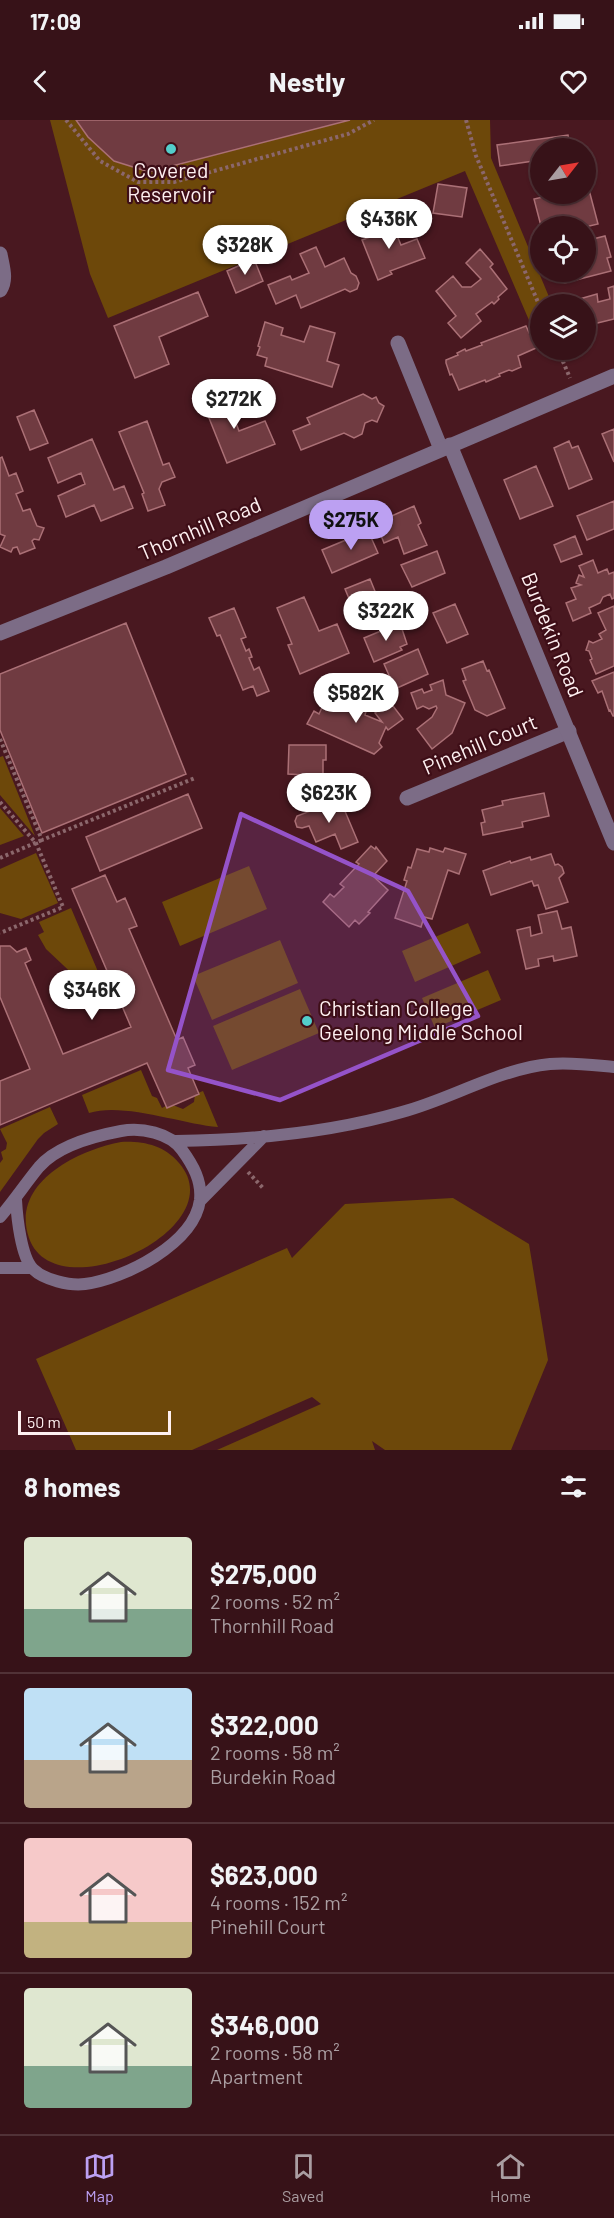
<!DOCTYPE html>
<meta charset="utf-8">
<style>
body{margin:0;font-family:Barlow,sans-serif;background:#3e1b21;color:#f1f3f6;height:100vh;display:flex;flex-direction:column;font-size:22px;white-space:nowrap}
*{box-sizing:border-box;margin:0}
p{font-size:20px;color:#aa9ea2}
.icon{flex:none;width:33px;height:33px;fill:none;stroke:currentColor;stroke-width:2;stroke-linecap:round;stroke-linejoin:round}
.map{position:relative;height:1330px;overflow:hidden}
.side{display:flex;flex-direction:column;background:#371218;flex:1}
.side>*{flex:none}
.needle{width:39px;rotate:59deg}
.tools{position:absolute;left:530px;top:18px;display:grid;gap:12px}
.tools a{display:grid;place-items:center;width:66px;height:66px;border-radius:50%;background:#371218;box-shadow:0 2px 4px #0004,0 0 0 2px #513237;font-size:30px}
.scale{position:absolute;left:18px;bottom:15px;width:153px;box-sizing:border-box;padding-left:6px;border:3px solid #fef0f1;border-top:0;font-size:16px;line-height:21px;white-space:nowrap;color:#fef0f1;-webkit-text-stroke:4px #3e0e17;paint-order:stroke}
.price{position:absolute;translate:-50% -51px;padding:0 14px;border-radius:21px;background:#fff;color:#222;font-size:20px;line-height:39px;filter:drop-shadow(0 2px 3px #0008)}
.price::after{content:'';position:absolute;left:50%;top:36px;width:18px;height:14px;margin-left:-9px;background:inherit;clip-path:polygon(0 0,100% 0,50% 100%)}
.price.on{background:#bca0f2;color:#111}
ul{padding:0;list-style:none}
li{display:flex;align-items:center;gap:18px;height:150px;padding:0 24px}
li+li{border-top:2px solid #513237}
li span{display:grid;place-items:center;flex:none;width:168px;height:120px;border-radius:6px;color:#555}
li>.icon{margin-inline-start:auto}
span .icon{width:72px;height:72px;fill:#fffc;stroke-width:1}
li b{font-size:26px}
h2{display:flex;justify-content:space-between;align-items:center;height:72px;padding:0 24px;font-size:26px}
.status{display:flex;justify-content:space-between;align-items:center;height:42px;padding:0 30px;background:#371218;direction:ltr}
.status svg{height:16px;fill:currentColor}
header{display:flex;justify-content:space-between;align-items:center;height:78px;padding:0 24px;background:#371218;font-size:27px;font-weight:700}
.menu{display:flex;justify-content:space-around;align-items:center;height:84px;border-top:2px solid #513237;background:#371218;font-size:16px;color:#aa9ea2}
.menu a{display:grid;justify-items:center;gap:3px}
.menu .on{color:#bca0f2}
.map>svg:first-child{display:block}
</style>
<div class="status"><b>17:09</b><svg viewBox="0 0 49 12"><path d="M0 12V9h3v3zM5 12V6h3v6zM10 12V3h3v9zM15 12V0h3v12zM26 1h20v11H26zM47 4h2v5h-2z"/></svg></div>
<header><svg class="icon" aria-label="back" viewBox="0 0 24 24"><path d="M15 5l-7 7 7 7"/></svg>Nestly<svg class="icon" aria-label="heart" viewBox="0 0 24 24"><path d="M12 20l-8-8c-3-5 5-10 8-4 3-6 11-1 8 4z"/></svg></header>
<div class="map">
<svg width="614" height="1330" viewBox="0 0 614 1330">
<rect width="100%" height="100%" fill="#491820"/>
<path fill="#6d480a" d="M50,0h440l1,38 61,146h-12v42l-75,-175 -357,147 -18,-44z
M3,636l32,80 -35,-41v-38z
M0,688l24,28 -24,9z
M36,733l22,50 -37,16 -21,-6v-44z
M249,746l18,43 -87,37 -18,-44z
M71,788l28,66 -19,7 -34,-32 -8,-14 6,-3 -5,-10z
M468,803l13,30 -66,29 -13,-31z
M280,820l18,43 -86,37 -19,-44z
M488,850l13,30 -66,28 -13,-30z
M300,869l19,44 -87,37 -19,-44z
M141,950l11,26 5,2 5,10 8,-4 13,5 11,-7 1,-8 8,-3 15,36c-36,-3 -95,-25 -129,-14l-7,-18z
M50,987l8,17 -14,9 -6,6 -38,53v-29l3,-4 -2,-7 5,-3 1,-6 -7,-14z
M121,1022c22,-1 43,3 58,21 57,65 -124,150 -150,75 -19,-55 49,-88 92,-96z
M453,1078l76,46 19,116 -37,90h-126l-13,-9 3,9h-158l104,-46 -9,-7 -120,53h-116l-40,-91 251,-111 5,10 53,-54z"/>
<path fill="#703b41" stroke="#ab7076" stroke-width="1.5" d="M76,0h274l-201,52 -35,-11 -26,-24z
M568,15l2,13h-30v12l-40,6 -3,-21z
M438,64l29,4 -5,29 -29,-4z
M585,66h3l10,38 -13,3 -44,-1 -7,-27 22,-5h29z
M374,102l6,2 3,6 10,-4 8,19 16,-6 8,19 -35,13 2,3 -14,6 -16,-40 8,-3 -3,-8 2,-5z
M605,116l6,21 -4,1 4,13 -47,12 -3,-11h24v-31z
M316,127l9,20 19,-9 7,15 5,3 3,7 -2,6 -7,3 -5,-3 -44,19 -5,-13 -20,9 -8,-19 22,-9 2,4 17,-7 -9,-19z
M480,129l13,15 -3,3 17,22 -9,8 1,2 -5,5 -2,-2 -16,12 5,7 -20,17 -13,-15 8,-7 -20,-25 17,-15 9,11h9l10,-8 -15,-16z
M254,139l9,22 -27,12 -9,-22z
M614,166v33l-29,7v-22h-15l-1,-2 28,-8 1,8 12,-3 -2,-11z
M198,172l10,24 -49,21 10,27 -34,14 -21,-52z
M265,202l18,6 -2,7 23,7 6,-16 25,7 -8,28 12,4 -7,22 -67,-21 2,-8 -10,-3 3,-8 -2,-1z
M526,206l10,22 -18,8 3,11 -9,4 -3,-1 -10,4 1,2 -14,6 -1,-2 -26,10 -7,-16 -2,1 -4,-12v-3l12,-5 -1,-2 8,-4 1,2 16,-6 -1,-2z
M223,269l16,42 26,-10 10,23 -48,19 -26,-65z
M363,274l9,5 4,-2 3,6 5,3 -7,16 -5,-2 -7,3 -3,11 -8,4 -10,-5 -43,17 -8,-19 17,-7 -3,-6z
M34,290l14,33 -18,7 -13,-33z
M147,301l16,44 6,-2 6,14 -13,5 -3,7 6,16 -17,6 -6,-17 2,-1 -25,-61z
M614,309v33l-12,-28z
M92,319l22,51 10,-4 9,22 -32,13 -7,-16 -28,12 -8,-21 27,-12 -4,-11 -23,10 -10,-25z
M569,321l3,7 6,-2 14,33 -23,10 -15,-41z
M2,337l7,19 7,-3 7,18 -7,3 7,17 7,-2 7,17 7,2 -5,12 -5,-1 -2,2 3,7 -15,6 -3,-7 -4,1 -2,4 -11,-5 5,-11 -5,-2v-76z
M536,346l17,40 -33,13 -16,-39z
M614,381v28l-27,11 -10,-24z
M414,386l7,17 -3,2 9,20 -23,9 -6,-17 -14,6 -8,-20z
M366,406l12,27 -46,20 -10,-23 31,-13 -2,-4z
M575,416l7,18 -21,8 -7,-17z
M437,431l8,22 -33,14 -11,-22z
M593,440l5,13 9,-4 2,5 5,-2v26l-2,1 -2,-5 -7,3 -3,6 -11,5 2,5 -18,8 -7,-18 10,-4 -5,-11 10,-3 -5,-2 3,-8 5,2 -5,-11z
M370,459l13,32 -4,2 1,4 -20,8 -15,-36z
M304,477l15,34 18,-7 12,29 -49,21 -12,-29 4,-1 -15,-36z
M455,484l13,30 -21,9 -14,-30z
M614,486v60l-18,8 -6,-14 2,-1 -3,-8 -3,-1 3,-9 4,2 9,-4 -3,-5 7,-4 -8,-17z
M234,488l12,29 -5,2 5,12 3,-2 3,8 -3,1 5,12 5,-3 10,24 -12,5 -4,-10 -10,4 -23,-55 -3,1 -8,-18z
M126,503l60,151 -144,59 -42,-103v-56z
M400,503l7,21 -7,3 2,3 -28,12 -10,-24z
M418,529l10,25 -33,15 -11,-25z
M483,541l4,10 2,-1 16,38 -18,8 -12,-6 -12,-29 3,-1 -4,-11z
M614,552v44h-1l-3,-6 -1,1 -7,-20 -4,2 -6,-12z
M443,560l3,15 19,8 -13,30 -20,16 -15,-20 15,-12 5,-9 -1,-2 -7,3 -6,-3 -6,3 -6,-16 11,-4 2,4 8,-3 -2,-5z
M325,581l10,5 2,-4 15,7 3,-6 6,-2 5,2 1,5 -2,7 17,7 -7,-9 15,-11 13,17 -15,11 -2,-3 -7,16 3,4 -8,7 -67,-30 7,-13 5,3z
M289,625h37v15h-3v31l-18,-1v-15l-17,-1z
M544,673l5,23 -27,6 1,5 -40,8 -2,-12 4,-1 -3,-12 21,-5 -1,-4z
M188,674l14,34 -102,43 -14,-34z
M339,677l19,45 -17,7 -6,-15 -19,8 -7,-16 -7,2 -5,-1 -2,-6 2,-5 37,-14 -1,-2z
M371,726l4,3 1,-2 11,14 -14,15 15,14 -20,22 2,1 -11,11 -4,-4 -6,7 -26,-25 7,-8 4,3 10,-10 -4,-3 19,-20 -3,-2z
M430,728l13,4 2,-4 21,6 -7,20 -11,-4 -16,49 -8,-2 -3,10 -26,-9 12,-37 -3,-1 4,-13 3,1 6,-19 12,3z
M551,734l4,11 3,-1 4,3 2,6 -5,5 9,24 -22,7 -8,-24 -4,1 -2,-5 -41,14 -8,-24 27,-10 1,2 19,-6 1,3z
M105,755l12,27 8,-4 12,28 -8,3 48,111 6,-3 12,28 -7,3 11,26 -32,14 -20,-45 -147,62v-44l30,-12 -30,-72v-51h10l7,6 9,-4 5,12 -6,3 38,91 68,-27 -59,-138z
M557,791l5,18 9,-2 6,29 -23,5 -1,-5 -15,3 1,7 -13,3 -9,-39 13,-3 1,9 11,-3 -4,-18z"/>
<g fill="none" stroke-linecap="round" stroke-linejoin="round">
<path stroke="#8b676c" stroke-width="4" stroke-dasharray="3 3" stroke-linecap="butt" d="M66,0l34,41 38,21h36l174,-48 26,-14
M466,0l10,36 64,151
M558,230l12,28
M0,619l42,101 153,-62
M0,682l36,41 27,64 -63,26
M0,738l42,-18
M248,1052l15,16"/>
<path stroke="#7c6c86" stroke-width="12" d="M176,1021c76,-1 153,-8 226,-29 49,-13 97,-43 148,-48 21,-2 43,1 64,3
M200,1081l64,-65
M0,1097c14,-16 25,-33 39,-50 19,-22 55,-31 82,-36 20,-4 49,2 61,19 11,15 20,31 18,50 -6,44 -76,79 -115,84 -15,2 -41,-4 -52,-15 -12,-12 -16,-52 -17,-69
M0,1148h32"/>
<path stroke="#7c6c86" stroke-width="15" d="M0,134c2,12 7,25 0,36
M398,223l43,106
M407,678l162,-67"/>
<path stroke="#7c6c86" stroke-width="15" d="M450,325l164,398
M0,513l166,-66 448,-191"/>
</g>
<path fill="#9553c9" fill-opacity="0.2" stroke="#9553c9" stroke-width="4.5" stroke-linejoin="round" d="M241,694l167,77 70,125 -198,84 -112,-30z"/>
<g fill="#53cdca" stroke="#3e0e17" stroke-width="2">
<circle cx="171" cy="29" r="6"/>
<circle cx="307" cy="901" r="6"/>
</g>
<g text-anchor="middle" stroke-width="4.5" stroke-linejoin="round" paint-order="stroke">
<g font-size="21" fill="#fef0f1" stroke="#3e0e17">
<text x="171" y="58">Covered<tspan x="171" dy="24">Reservoir</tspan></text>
<text x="319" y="896" text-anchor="start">Christian College<tspan x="319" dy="24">Geelong Middle School</tspan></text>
</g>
<g font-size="21" fill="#fef0f1" stroke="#3e0e17">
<text transform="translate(200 409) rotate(-23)" y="7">Thornhill Road</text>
<text transform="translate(552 515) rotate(68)" y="7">Burdekin Road</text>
<text transform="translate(480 625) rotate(-23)" y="7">Pinehill Court</text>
</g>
</g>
</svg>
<div class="tools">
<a><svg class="needle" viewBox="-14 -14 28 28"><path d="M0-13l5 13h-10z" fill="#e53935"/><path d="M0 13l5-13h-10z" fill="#aa9ea2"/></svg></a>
<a><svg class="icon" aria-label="locate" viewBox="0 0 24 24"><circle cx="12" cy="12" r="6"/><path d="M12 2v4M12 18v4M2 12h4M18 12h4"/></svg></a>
<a><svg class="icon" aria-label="layers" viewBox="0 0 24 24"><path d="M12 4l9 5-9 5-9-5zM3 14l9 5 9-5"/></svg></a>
</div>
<div class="scale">50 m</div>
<b class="price" style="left:389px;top:130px">$436K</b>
<b class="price" style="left:245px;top:156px">$328K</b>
<b class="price" style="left:234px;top:310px">$272K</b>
<b class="price on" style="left:351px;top:431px">$275K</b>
<b class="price" style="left:386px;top:522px">$322K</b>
<b class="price" style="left:356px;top:604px">$582K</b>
<b class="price" style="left:329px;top:704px">$623K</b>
<b class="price" style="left:92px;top:901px">$346K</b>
</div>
<section class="side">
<h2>8 homes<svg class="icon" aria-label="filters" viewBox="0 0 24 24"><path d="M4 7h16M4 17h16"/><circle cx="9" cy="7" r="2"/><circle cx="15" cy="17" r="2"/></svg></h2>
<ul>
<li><span style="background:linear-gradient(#dfe7d0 60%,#7fa58c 0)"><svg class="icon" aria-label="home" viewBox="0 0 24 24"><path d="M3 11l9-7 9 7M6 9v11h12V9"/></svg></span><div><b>$275,000</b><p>2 rooms · 52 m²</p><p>Thornhill Road</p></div></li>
<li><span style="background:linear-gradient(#bfe0f5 60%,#b9a48a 0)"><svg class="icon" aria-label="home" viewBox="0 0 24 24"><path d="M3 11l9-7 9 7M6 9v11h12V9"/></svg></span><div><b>$322,000</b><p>2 rooms · 58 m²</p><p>Burdekin Road</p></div></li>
<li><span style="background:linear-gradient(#f6c9c9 70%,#c2b280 0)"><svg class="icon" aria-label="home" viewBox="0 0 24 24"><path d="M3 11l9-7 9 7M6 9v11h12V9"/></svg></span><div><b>$623,000</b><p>4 rooms · 152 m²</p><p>Pinehill Court</p></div></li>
<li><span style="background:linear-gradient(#dfe7d0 65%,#7fa58c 0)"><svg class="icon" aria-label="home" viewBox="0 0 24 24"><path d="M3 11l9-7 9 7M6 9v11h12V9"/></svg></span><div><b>$346,000</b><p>2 rooms · 58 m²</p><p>Apartment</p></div></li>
</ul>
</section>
<nav class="menu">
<a class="on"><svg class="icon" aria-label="map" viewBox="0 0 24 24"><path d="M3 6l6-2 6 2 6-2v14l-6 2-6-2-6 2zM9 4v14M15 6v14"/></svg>Map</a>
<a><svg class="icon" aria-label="saved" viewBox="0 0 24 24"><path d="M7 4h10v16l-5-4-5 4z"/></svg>Saved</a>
<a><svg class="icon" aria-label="home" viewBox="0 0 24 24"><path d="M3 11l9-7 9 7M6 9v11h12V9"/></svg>Home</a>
</nav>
